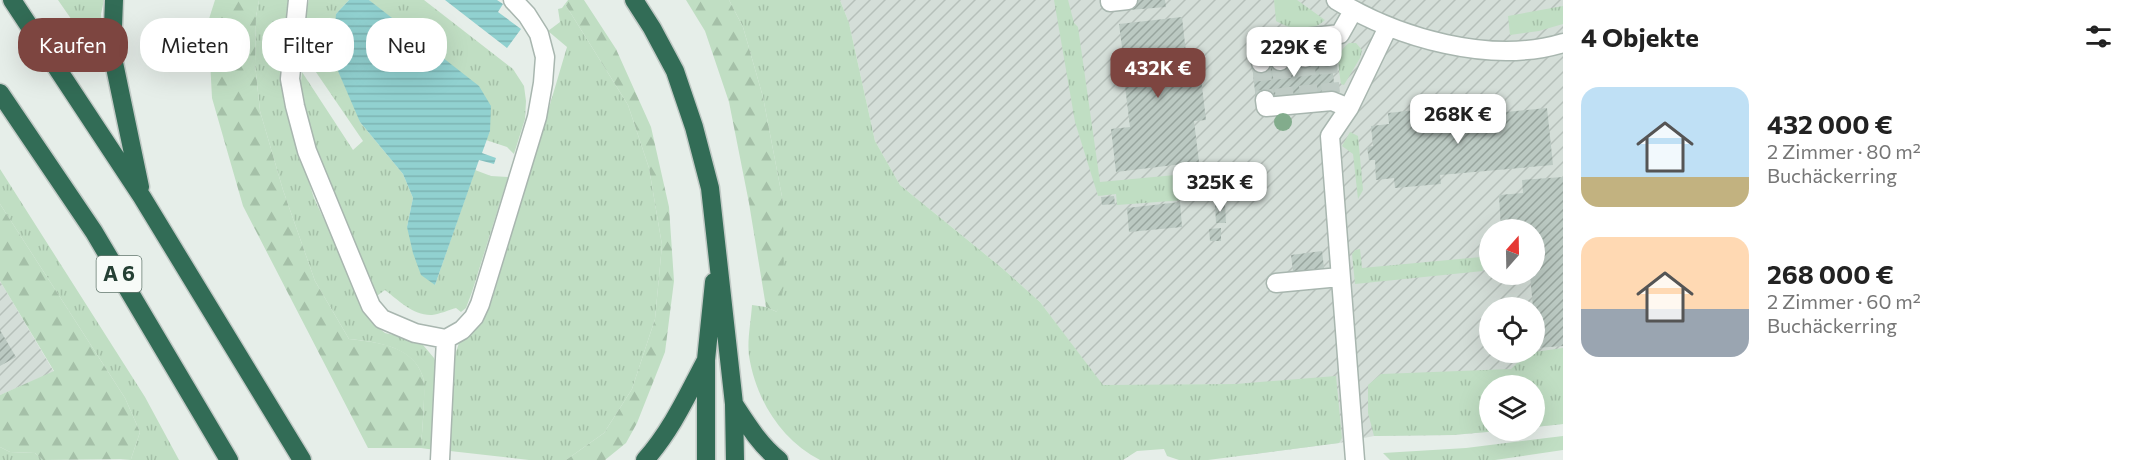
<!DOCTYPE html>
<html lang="de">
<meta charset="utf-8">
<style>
body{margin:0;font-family:Commissioner,sans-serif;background:#f2f2f2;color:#222;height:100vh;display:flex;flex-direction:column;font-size:22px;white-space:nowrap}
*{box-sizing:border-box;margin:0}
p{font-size:20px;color:#767676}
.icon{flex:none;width:33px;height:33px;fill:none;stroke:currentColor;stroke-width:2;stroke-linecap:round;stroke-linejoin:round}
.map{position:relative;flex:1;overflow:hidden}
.side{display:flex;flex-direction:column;background:#fff;width:570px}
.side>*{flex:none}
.guide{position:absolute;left:18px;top:18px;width:570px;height:54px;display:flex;gap:12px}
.needle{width:39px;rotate:20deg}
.controls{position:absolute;left:1479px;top:219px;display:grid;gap:12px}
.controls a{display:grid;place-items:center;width:66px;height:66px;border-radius:50%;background:#fff;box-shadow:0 6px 24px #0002;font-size:30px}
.price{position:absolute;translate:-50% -51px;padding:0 14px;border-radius:12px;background:#fff;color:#222;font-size:20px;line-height:39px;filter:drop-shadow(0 2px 3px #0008)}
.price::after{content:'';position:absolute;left:50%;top:36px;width:18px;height:14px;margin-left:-9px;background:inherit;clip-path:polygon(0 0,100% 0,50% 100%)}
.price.current{background:#7d4540;color:#fff}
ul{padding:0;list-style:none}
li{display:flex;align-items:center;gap:18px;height:150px;padding:0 18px}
li span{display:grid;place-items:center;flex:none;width:168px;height:120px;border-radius:18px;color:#555}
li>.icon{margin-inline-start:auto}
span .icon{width:72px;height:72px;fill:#fffc;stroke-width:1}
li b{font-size:26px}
h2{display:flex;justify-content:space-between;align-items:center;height:72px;padding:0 18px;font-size:26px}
.pill{padding:0 21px;border-radius:24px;background:#fff;box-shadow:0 6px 24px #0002;font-size:21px;line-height:54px}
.pill.current{background:#7d4540;color:#fff}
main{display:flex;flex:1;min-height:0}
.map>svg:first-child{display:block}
</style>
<main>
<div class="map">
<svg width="1563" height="460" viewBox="0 0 1563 460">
<defs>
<pattern id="industrial-furrows" width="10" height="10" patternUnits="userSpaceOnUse" patternTransform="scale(1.5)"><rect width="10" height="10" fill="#d4ded8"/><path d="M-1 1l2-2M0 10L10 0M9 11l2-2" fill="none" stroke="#b6c0ba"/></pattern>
<pattern id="grass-tufts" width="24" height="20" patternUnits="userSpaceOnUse" patternTransform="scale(1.5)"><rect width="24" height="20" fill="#c0dec3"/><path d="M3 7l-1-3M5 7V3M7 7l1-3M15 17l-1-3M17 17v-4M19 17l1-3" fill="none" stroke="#a5c0a8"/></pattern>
<pattern id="forest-firs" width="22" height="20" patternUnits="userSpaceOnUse" patternTransform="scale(1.5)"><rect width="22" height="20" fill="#c0dec3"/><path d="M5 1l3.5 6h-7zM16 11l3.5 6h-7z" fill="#a5c0a8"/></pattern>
<pattern id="water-rules" width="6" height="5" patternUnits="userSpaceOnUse" patternTransform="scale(1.5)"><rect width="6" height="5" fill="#91d1d0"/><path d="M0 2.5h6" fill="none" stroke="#7db4b3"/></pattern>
<pattern id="building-hatch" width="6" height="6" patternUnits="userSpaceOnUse" patternTransform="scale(1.5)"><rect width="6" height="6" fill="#bbc9c2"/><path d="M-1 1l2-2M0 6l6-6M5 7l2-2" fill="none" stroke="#98a59e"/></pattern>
</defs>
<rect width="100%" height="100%" fill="#e6eee9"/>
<path fill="url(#industrial-furrows)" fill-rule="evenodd" d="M840,0h723v424l-28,3 -1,-41h-44v44l8,1 -45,4 -79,1 -35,7 -91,12 -12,-71 -133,2 -63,-84 -38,-34 -102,-83 -25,-44 -26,-118zM1490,230h44v44h-44zM1490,308h44v44h-44z
M0,281l54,91 -54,23z"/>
<path fill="url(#grass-tufts)" d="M58,0h46l-3,14 4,46 -2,5z
M259,0h29l-8,68 4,35 30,95 49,105 12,22 10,8 23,5 15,7 11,13 5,13 -4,79 -14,-2c1,-15 5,-59 2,-71 -10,-31 -46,-35 -74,-38l-34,-58 -32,-91 -23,-79 -5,-47 1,-47z
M309,0h40l-13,14 24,108 43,52 10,24 -6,29 28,58 40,-115 16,6 17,1 -36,115 -6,16 -5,4 -5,-4c-7,2 -16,6 -24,7 -18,1 -34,-15 -47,-25l-11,8 -48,-123 -27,-76 3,-27 51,78 10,-9 -58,-85 -3,-28z
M369,0h55l89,69 11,17 2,15 -1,18 -11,35 -7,-7 -21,-7 4,-9z
M729,0h111l9,23 26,118 25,44 102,83 38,34 63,83 133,-1 100,-8 6,62 -3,5 -131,17h-29l-12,-4 -3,-7 -27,2 -14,9h-303c-40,-21 -64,-61 -71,-104 -2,-16 2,-35 3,-51l14,2 11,5 6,-110 -20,-105 -20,-70z
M1054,0h14l6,23 4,4 22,155 86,-8 1,14 35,-4 2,13 -107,8 -1,-11 -18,2 -23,-74z
M1274,0h23l28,20c-15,14 -33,10 -49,1z
M565,4l63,101 21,63 13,77 -7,74 -23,70 -28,44 -38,27h-37l-79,-9 3,-90 6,-18 23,-23 10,-20 75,-253 -19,-16 12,-9 -2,-13 4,-1z
M1563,6v18l-24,7 -29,4 -2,-19z
M1349,43h7l6,7 -2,8 -16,27 -3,-1c-2,-16 -7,-30 8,-41z
M1350,132l8,4 5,54 -5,9 -5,-45 -11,-8z
M0,169l145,228 34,63h-59l11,-1 9,-27 -15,-34 -125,-194z
M1360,249l2,19 119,-11 2,14 -128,13 -3,-30 3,-4z
M1563,348v76l-28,3 -1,-41h-44v44l8,1 -45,4 -79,1 -6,-23v-28l13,-11 130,-5 16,-16z
M1563,436v14l-68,10h-105l-7,-7 83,-5z
M0,447l10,5 25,1 8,7h-43z"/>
<path fill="url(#forest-firs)" d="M215,0h44l-3,17 -1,47 5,47 23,79 32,91 34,58c27,3 64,6 74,38 3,12 -1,56 -2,71h-53l-125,-242 -31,-108 -4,-76z
M568,0h16l32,49 35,78 18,80 5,74 -9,71 -28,71 -11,20 -21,17h-39l38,-27 28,-44 23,-70 7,-74 -13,-77 -21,-63 -63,-101z
M686,0h43l14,27 20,70 20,105 1,84 -7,26 -11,-5 -17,-104 -20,-101 -24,-71z
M0,204l125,194 15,34 -9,27 -88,1 -8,-7 -25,-1 -10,-5v-52l54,-24 -54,-90z"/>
<path fill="url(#water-rules)" d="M349,0h20l110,86 12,20 -1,25 -8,22 14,5 -2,6 -15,-4 -44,125 -14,-10 -8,-22 -6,-26 6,-29 -10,-24 -43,-52 -28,-65 4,-43z
M445,0h52l6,4 -5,8 23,17 -14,19z"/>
<path fill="url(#building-hatch)" d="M1128,0h37l1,7 -37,3z
M1182,17l6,54 -28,3 1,8 40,-4 5,42 -12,1 5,41 -83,10 -5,-43 19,-2 -5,-41 17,-2 -1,-8 -15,2 -7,-54z
M1331,55l4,37 -79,9 -4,-37z
M1435,108l1,11 111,-11 6,57 -113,10 1,9 -46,4 -1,-10 -18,2 -1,-20h-6l-2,-13 6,-1 -2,-20 18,-2 -1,-11z
M1563,177v169l-27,2 -2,-40h-1l-3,-34h4v-44h-33l-2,-35 24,-2 -1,-13z
M1114,196l1,8 -13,1 -1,-8z
M1180,202l2,25 -53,5 -2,-24z
M1215,203h10l1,20h-10z
M1221,228v13h-11l-1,-12z
M1322,251l3,25 -31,3 -3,-24z
M0,330l16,27 -16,9z"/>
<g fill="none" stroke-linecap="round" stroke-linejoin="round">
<path stroke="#bfcbc5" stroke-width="18" stroke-dasharray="18 9" stroke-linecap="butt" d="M1327,56l4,37
M1305,58l4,37
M1280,61l5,37
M1261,63l4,37"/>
<defs>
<path id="minor" d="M298,0l-8,79 5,27 12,45 56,136 8,19 11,13 33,14 31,6 16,-9 12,-13 6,-13 57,-187 6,-34 2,-26 -6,-23 -12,-19 -14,-15
M1110,0v2l18,-2
M1336,0c62,38 155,65 227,43
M1324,36l3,20
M1303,39l2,19
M1278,41l2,20
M1261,63l-2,-20 81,-9 13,-23
M1265,100l1,7 66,-6 17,7
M1276,283l64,-6
M440,460l6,-121
M1355,460l-25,-324 19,-28 39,-81"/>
<path id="highway" d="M12,0l130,197 160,263
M114,0l-2,53 28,134
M634,0l18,28 23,43 19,56 16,61 24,216 1,56
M0,93l94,139 135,228
M734,404c13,20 26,41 45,56
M645,460c26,-29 42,-64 60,-98
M706,460v-100l8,-78"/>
</defs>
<use href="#minor" stroke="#a8b6af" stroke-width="21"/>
<use href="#highway" stroke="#c2cac6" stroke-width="21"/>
<use href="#minor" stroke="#fff" stroke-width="18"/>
<use href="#highway" stroke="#326c56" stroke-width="18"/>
</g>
<circle fill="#82ac8c" cx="1283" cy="122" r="9"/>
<g text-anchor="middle" stroke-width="5" stroke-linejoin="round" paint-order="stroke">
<rect fill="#f7fbf8" stroke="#64786f" stroke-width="1.5" x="96.5" y="256" width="45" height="36" rx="4.5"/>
<g font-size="21" font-weight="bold" fill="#254034">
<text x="119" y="281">A 6</text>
</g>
</g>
</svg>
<div class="controls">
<a><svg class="needle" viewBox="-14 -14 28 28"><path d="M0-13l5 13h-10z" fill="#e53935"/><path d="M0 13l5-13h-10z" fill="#767676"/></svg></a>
<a><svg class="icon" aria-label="locate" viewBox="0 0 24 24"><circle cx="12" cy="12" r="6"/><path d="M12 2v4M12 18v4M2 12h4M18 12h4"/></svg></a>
<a><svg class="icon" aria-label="layers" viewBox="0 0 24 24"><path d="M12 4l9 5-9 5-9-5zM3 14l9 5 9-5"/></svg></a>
</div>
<b class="price" style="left:1294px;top:78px">229K €</b>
<b class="price current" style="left:1158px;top:99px">432K €</b>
<b class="price" style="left:1458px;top:145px">268K €</b>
<b class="price" style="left:1220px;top:213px">325K €</b>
<div class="guide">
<a class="pill current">Kaufen</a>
<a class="pill">Mieten</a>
<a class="pill">Filter</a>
<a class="pill">Neu</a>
</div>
</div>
<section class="side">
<h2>4 Objekte<svg class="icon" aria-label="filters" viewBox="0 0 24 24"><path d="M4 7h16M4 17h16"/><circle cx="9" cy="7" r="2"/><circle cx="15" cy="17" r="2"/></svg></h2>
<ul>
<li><span style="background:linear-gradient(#bfe0f5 75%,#c2b280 0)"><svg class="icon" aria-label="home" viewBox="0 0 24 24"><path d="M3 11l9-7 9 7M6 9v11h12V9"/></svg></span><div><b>432 000 €</b><p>2 Zimmer · 80 m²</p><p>Buchäckerring</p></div></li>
<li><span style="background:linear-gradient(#ffd9b3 60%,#9aa5b1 0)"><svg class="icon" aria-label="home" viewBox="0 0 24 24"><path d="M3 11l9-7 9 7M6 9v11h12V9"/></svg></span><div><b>268 000 €</b><p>2 Zimmer · 60 m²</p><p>Buchäckerring</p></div></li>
</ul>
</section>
</main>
